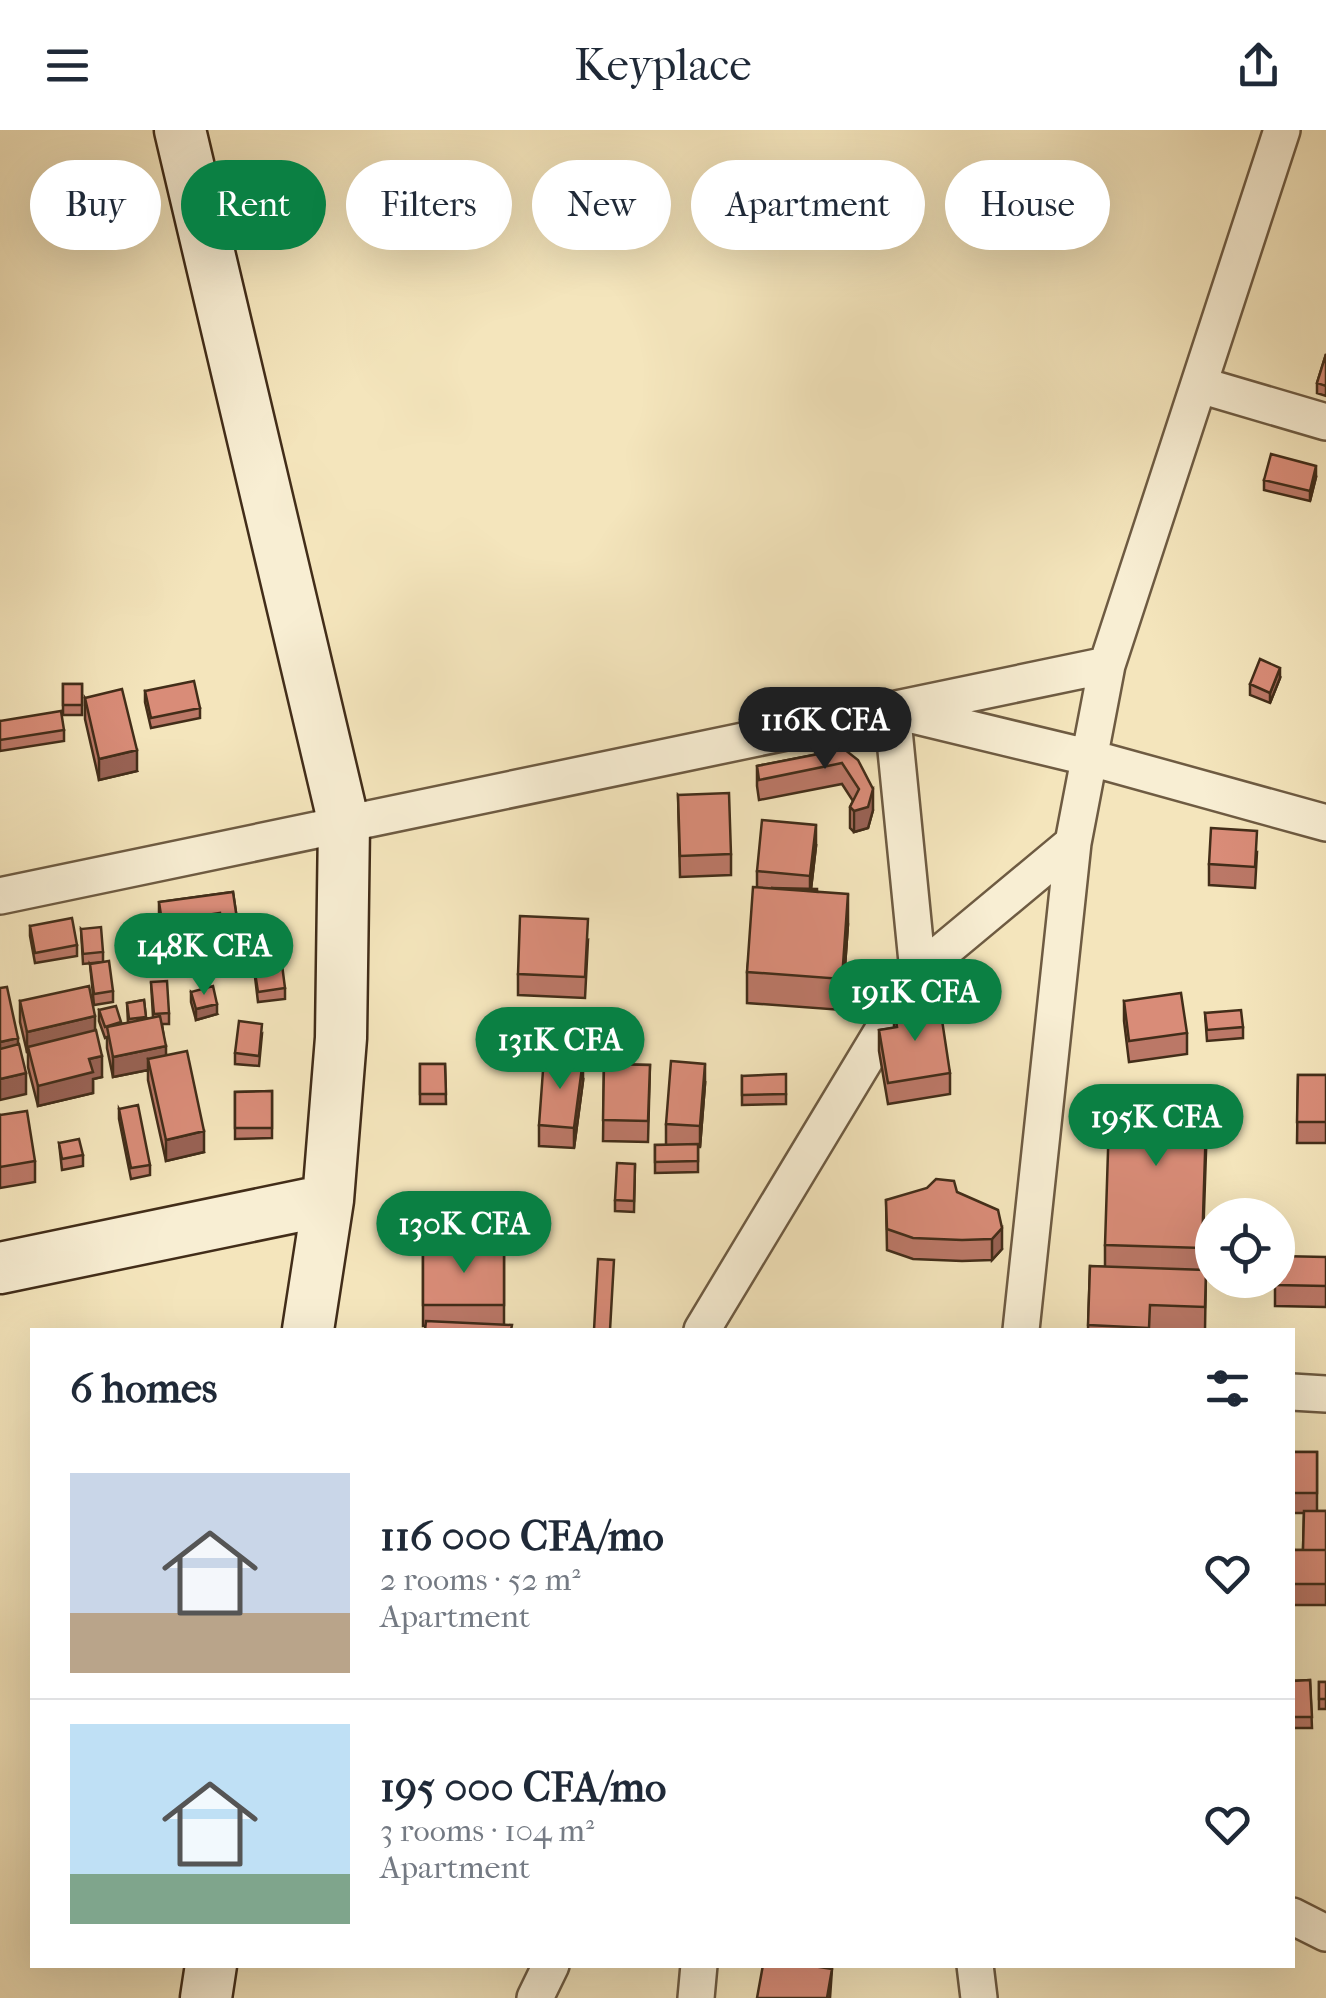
<!DOCTYPE html>
<meta charset="utf-8">
<style>
body{margin:0;font-family:"IM FELL French Canon",serif;background:#f2f2f3;color:#1f2937;height:100vh;display:flex;flex-direction:column;font-size:38px;white-space:nowrap}
*{box-sizing:border-box;margin:0}
p{font-size:32px;color:#747a83}
.icon{flex:none;width:55px;height:55px;fill:none;stroke:currentColor;stroke-width:2;stroke-linecap:round;stroke-linejoin:round}
.map{position:relative;flex:1;overflow:hidden}
.drawer{position:absolute;left:30px;top:1198px;width:1265px;height:640px;display:flex;flex-direction:column;background:#fff;border-radius:0px;box-shadow:0 10px 40px #0002}
.drawer>*{flex:none}
.banner{position:absolute;left:30px;top:30px;width:1268px;height:90px;display:flex;gap:20px}
.tools{position:absolute;left:1195px;top:1068px;display:grid;gap:20px}
.tools a{display:grid;place-items:center;width:100px;height:100px;border-radius:50%;background:#fff;box-shadow:0 10px 40px #0002;font-size:50px}
.price{position:absolute;translate:-50% -85px;padding:0 22px;border-radius:35px;background:#0b8043;color:#fff;font-size:32px;line-height:65px;filter:drop-shadow(0 2px 5px #0008)}
.price::after{content:'';position:absolute;left:50%;top:60px;width:30px;height:22px;margin-left:-15px;background:inherit;clip-path:polygon(0 0,100% 0,50% 100%)}
.price.selected{background:#222;color:#fff}
ul{padding:0;list-style:none}
li{display:flex;align-items:center;gap:30px;height:250px;padding:0 40px}
li+li{border-top:2px solid #e0e1e3}
li span{display:grid;place-items:center;flex:none;width:280px;height:200px;border-radius:0px;color:#555}
li>.icon{margin-inline-start:auto}
span .icon{width:120px;height:120px;fill:#fffc;stroke-width:1}
li b{font-size:42px}
h2{display:flex;justify-content:space-between;align-items:center;height:120px;padding:0 40px;font-size:42px}
.pill{padding:0 35px;border-radius:45px;background:#fff;box-shadow:0 10px 40px #0002;font-size:35px;line-height:90px}
.pill.selected{background:#0b8043;color:#fff}
header{display:flex;justify-content:space-between;align-items:center;height:130px;padding:0 40px;background:#fff;font-size:45px;font-weight:600}
.map>svg:first-child{display:block}
</style>
<header><svg class="icon" aria-label="menu" viewBox="0 0 24 24"><path d="M4 6h16M4 12h16M4 18h16"/></svg>Keyplace<svg class="icon" aria-label="share" viewBox="0 0 24 24"><path d="M12 15V3M7 8l5-5 5 5M5 13v7h14v-7"/></svg></header>
<div class="map">
<svg width="1326" height="1868" viewBox="0 0 1326 1868">
<rect width="100%" height="100%" fill="#f4e5bc"/>
<filter id="stains"><feTurbulence type="fractalNoise" baseFrequency=".002" numOctaves="4"/><feColorMatrix values="0 0 0 0 .2 0 0 0 0 .09 0 0 0 0 .02 0 0 0 .5 -.17"/></filter>
<radialGradient id="worn" r=".72"><stop offset=".6" stop-color="#630" stop-opacity="0"/><stop offset="1" stop-color="#630" stop-opacity=".3"/></radialGradient>
<g fill="none" stroke-linecap="round" stroke-linejoin="round">
<defs>
<path id="street" d="M1200,255l126,37
M0,766l1107,-231
M918,842l-26,-262 199,48 235,65
M702,1200l216,-358 155,-129
M1021,1200l52,-487 34,-178 175,-535
M1292,1262l34,2
M1292,1786l34,17
M975,1835l4,33
M535,1868l16,-33
M696,1868l3,-33"/>
<path id="secondary" d="M180,0l164,694 -3,214 -13,162 -20,130
M0,1138l328,-68
M206,1868l5,-33"/>
</defs>
<use href="#street" stroke="#6e5b42" stroke-width="40"/>
<use href="#secondary" stroke="#422d19" stroke-width="55"/>
<use href="#street" stroke="#f8eed3" stroke-width="35"/>
<use href="#secondary" stroke="#f8eed3" stroke-width="50"/>
</g>
<path fill="#bb7867" stroke="#422d19" stroke-width="2.5" d="M1326,224v42l-9,-3v-10z
M1316,347l-6,24 -46,-11v-10z
M1280,548l-10,25 -20,-8v-11z
M63,554h19v31h-19z
M145,561l55,17v10l-49,10 -6,-26z
M85,568l52,73 -38,9 -14,-61z
M0,591l64,9v11l-64,10z
M844,619l29,61 -5,18 -14,4 -4,-4v-21l3,-6 -11,-17 -83,16 -2,-14v-20z
M678,665l53,59v21l-51,2z
M816,716l-5,43 6,3 31,32 -6,86 -95,-7v-31l10,-85v-16z
M1257,722l-2,36 -46,-3v-21z
M233,762l6,41v21l-16,2 -3,-22 -50,7v28h-13v-31h4l-2,-15v-21z
M30,796l47,19v11l-42,7 -5,-27z
M81,799l22,23v10l-20,2z
M588,810l-3,58 -67,-3v-21z
M253,830l32,28v11l-27,3z
M90,834l23,27v11l-19,3z
M151,852l18,31v11h-7l4,31 38,97 -38,9 -18,-81v-10l-35,7 -6,-29v-11l-2,1 -6,-17v-11l22,14 7,-1 -1,-20 17,-3 2,19 7,-2z
M191,862l26,22 -21,6 -5,-18z
M20,871l75,29 7,47 -9,2v14l-55,13 -10,-39v-15h-1l-7,-30z
M1124,871l63,32v21l-58,8 -5,-41z
M894,876l41,16 15,51v21l-62,10 -9,-53v-21l15,-2z
M1205,883l38,14v11l-36,3z
M262,904l-3,32 -24,-2v-11z
M420,934h25l1,40h-26z
M604,934l46,1 -2,77 -45,-1z
M1298,945h28v68h-29z
M742,946l44,18v10l-44,1z
M583,951l-9,67 -35,-2v-21z
M705,954l-5,63h-2v25l-43,1v-28h11v-21z
M272,961v47l-37,1v-47z
M119,979l31,56v10l-19,4 -12,-60z
M0,985l35,46v21l-35,6z
M1207,993l-5,147h4l-1,60h-117l2,-64 15,1v-22z
M59,1013l24,12v11l-21,4z
M635,1034l-1,48 -19,-1v-11z
M957,1062l45,57 -10,11 -30,1 -49,-2 -26,-9 -1,-50z
M423,1117h81v78l-81,1z
M1326,1127v50l-51,-1v-26z
M1292,1322h25v59h9v94h-34v-80l2,25h9l1,-37h-12z
M1310,1550l2,48h-20v-47z
M1319,1552h7v27h-7z"/>
<path fill="#986254" stroke="#422d19" stroke-width="2.5" d="M1316,336v11l-6,24v-10z
M1280,538v10l-10,25v-10z
M137,620v21l-38,9v-21z
M873,659v21l-5,18 -14,4v-21z
M816,695v21l-6,51v-21z
M848,764v30l-6,86v-31z
M217,874v10l-21,6v-11z
M95,886v21l-67,10v5h-1v-20z
M18,908v21l-18,4v-21z
M166,916v20l-18,-7v11l-35,7v-20z
M102,926v21l-9,2v14l-55,13v-20l51,-27z
M583,930v21l-9,67v-20z
M705,934v20l-5,63v-21z
M26,943v21l-26,6v-21z
M204,1001v21l-38,9v-21z
M1002,1098v21l-10,11v-21z
M832,1839l-2,29h-3z"/>
<path fill="#d98c78" stroke="#422d19" stroke-width="2.5" d="M1326,224v32l-9,-3z
M1271,324l45,12 -6,25 -46,-11z
M1260,529l20,9 -10,25 -20,-9z
M194,551l6,27 -49,10 -6,-27z
M63,554h19v21h-19z
M122,559l15,61 -38,9 -14,-61z
M61,581l3,19 -64,10v-19z
M844,619l14,11 15,29 -5,18 -14,4 -4,-4 9,-18 -17,-26 -83,17 -2,-14z
M729,663l2,61 -51,2 -2,-61z
M762,690l54,5 -6,51 -53,-5z
M1211,698l46,3 -2,36 -46,-3z
M753,757l95,7 -6,85 -95,-7z
M771,758l46,1v3z
M233,762l6,41 -16,2 -3,-22 -58,9 -3,-20z
M520,786l68,3 -3,58 -67,-3z
M72,788l5,27 -42,8 -5,-27z
M101,797l2,25 -20,2 -2,-25z
M157,808h13v20h-13z
M281,827l4,31 -27,4 -5,-32z
M109,831l4,30 -19,3 -4,-30z
M167,851l2,32 -15,1 -3,-32z
M89,856l6,30 -68,16 -7,-31z
M213,856l4,18 -21,5 -5,-17z
M7,857l11,51 -18,4v-54z
M1181,863l6,40 -58,8 -5,-40z
M144,870l2,17 -17,2 -2,-16z
M931,870l4,22 7,-2 8,53 -62,10 -9,-53 18,-3 -3,-21z
M116,876l5,16 -16,5 -6,-17z
M1241,880l2,17 -36,3 -2,-17z
M160,886l6,30 -53,11 -6,-30z
M239,891l23,3 -3,32 -24,-3z
M96,900l6,26 -13,3 4,13 -55,14 -10,-39z
M19,914l7,29 -26,6v-30z
M187,921l17,80 -38,9 -18,-81z
M544,927l39,3 -9,68 -35,-3z
M671,931l34,3 -5,62 -34,-2z
M420,934h25l1,30h-26z
M604,934l46,1 -2,56 -45,-1z
M786,944v20l-44,1v-19z
M1298,945h28v47h-29z
M1110,959l97,3 -5,156 -97,-3z
M272,961v37h-37v-36z
M138,975l12,60 -19,3 -12,-59z
M27,981l8,50 -35,6v-52z
M79,1009l4,16 -21,4 -3,-16z
M698,1014v17l-43,1v-17z
M617,1033l18,1 -1,37 -19,-1z
M936,1049l18,2 3,11 41,18 4,18 -10,11 -30,1 -49,-2 -26,-9 -1,-29 41,-12z
M423,1117h81v58h-81z
M1278,1126l48,1v29l-51,-1v-5h3z
M598,1129l16,1 -4,70h-16z
M1090,1136l116,4 -1,37 -55,-2 -1,23 -61,-3z
M426,1191l86,4 -1,5h-86z
M1292,1322h25v41h-25z
M1304,1381h22v39h-23z
M1292,1420h34v34h-34z
M1310,1550l2,37h-20v-36z
M1319,1552h7v17h-7z
M763,1835h44l25,4 -5,29h-70z"/>
<rect width="100%" height="100%" filter="url(#stains)"/>
<rect width="100%" height="100%" fill="url(#worn)"/>
</svg>
<div class="tools">
<a><svg class="icon" aria-label="locate" viewBox="0 0 24 24"><circle cx="12" cy="12" r="6"/><path d="M12 2v4M12 18v4M2 12h4M18 12h4"/></svg></a>
</div>
<b class="price selected" style="left:825px;top:642px">116K CFA</b>
<b class="price" style="left:204px;top:868px">148K CFA</b>
<b class="price" style="left:915px;top:914px">191K CFA</b>
<b class="price" style="left:560px;top:962px">131K CFA</b>
<b class="price" style="left:1156px;top:1039px">195K CFA</b>
<b class="price" style="left:464px;top:1146px">130K CFA</b>
<div class="banner">
<a class="pill">Buy</a>
<a class="pill selected">Rent</a>
<a class="pill">Filters</a>
<a class="pill">New</a>
<a class="pill">Apartment</a>
<a class="pill">House</a>
</div>
<section class="drawer">
<h2>6 homes<svg class="icon" aria-label="filters" viewBox="0 0 24 24"><path d="M4 7h16M4 17h16"/><circle cx="9" cy="7" r="2"/><circle cx="15" cy="17" r="2"/></svg></h2>
<ul>
<li><span style="background:linear-gradient(#c9d6e8 70%,#b9a48a 0)"><svg class="icon" aria-label="home" viewBox="0 0 24 24"><path d="M3 11l9-7 9 7M6 9v11h12V9"/></svg></span><div><b>116 000 CFA/mo</b><p>2 rooms · 52 m²</p><p>Apartment</p></div><svg class="icon" aria-label="heart" viewBox="0 0 24 24"><path d="M12 20l-8-8c-3-5 5-10 8-4 3-6 11-1 8 4z"/></svg></li>
<li><span style="background:linear-gradient(#bfe0f5 75%,#7fa58c 0)"><svg class="icon" aria-label="home" viewBox="0 0 24 24"><path d="M3 11l9-7 9 7M6 9v11h12V9"/></svg></span><div><b>195 000 CFA/mo</b><p>3 rooms · 104 m²</p><p>Apartment</p></div><svg class="icon" aria-label="heart" viewBox="0 0 24 24"><path d="M12 20l-8-8c-3-5 5-10 8-4 3-6 11-1 8 4z"/></svg></li>
</ul>
</section>
</div>
